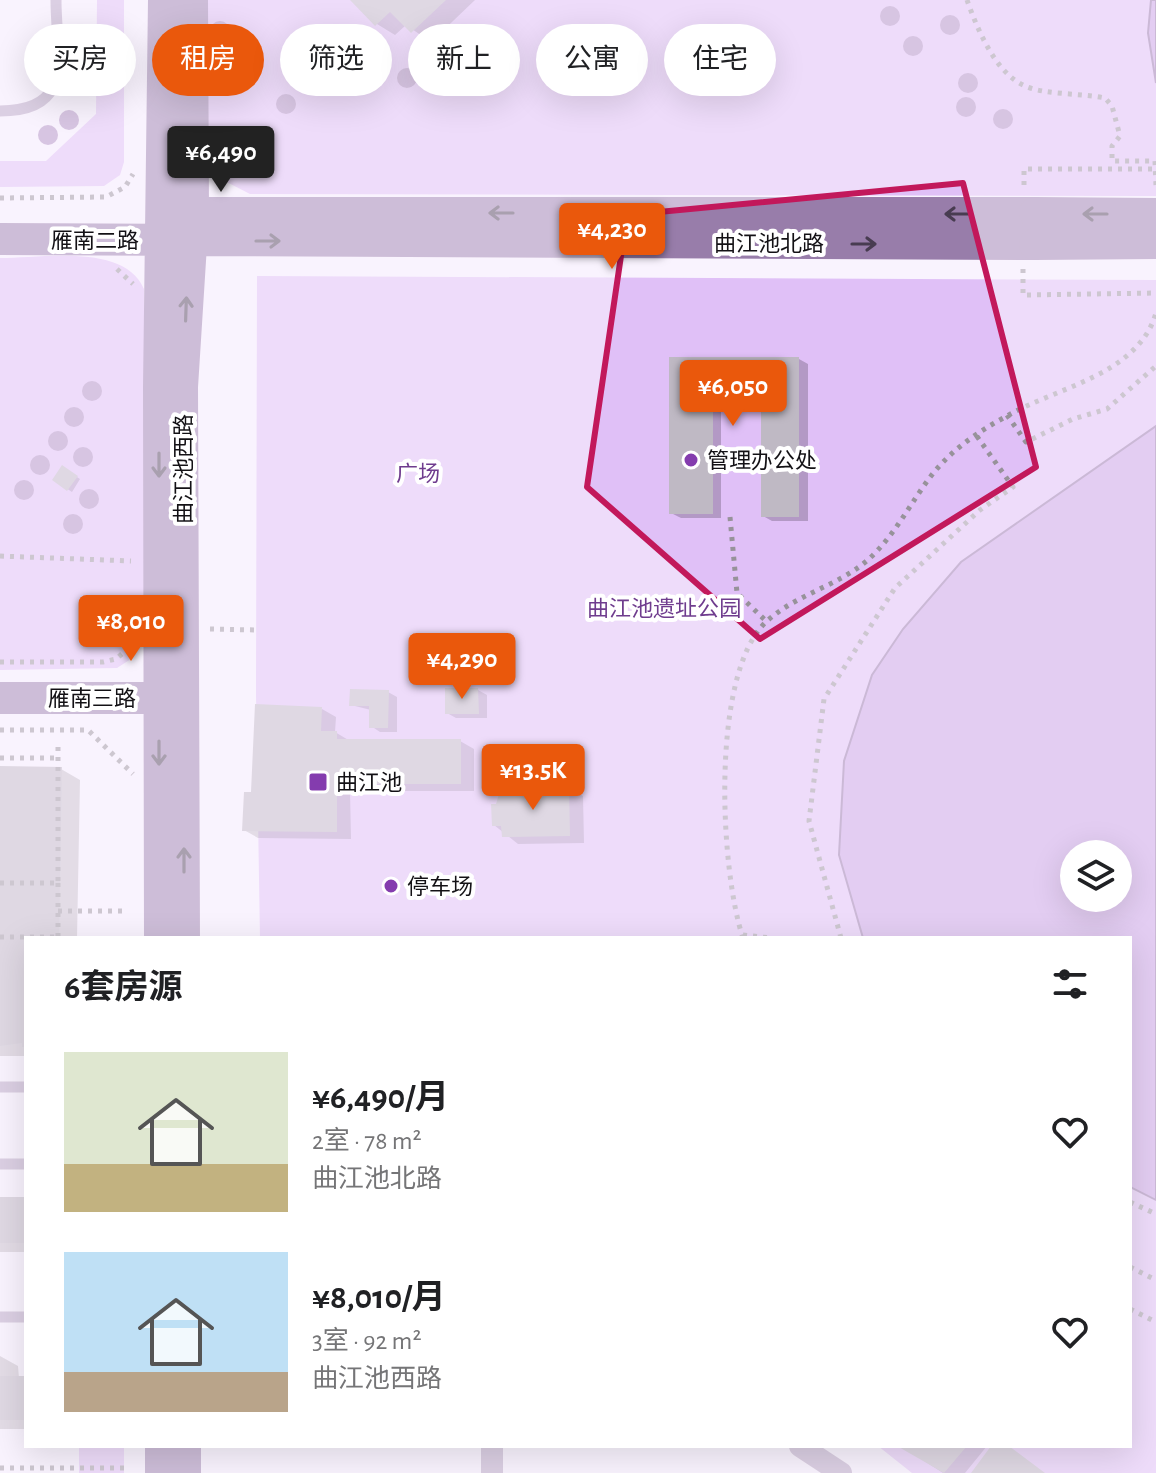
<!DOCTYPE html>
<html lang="zh">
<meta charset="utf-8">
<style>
body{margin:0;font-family:"Alegreya Sans","Noto Sans SC",sans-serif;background:#f6f6f6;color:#202124;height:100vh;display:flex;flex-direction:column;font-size:30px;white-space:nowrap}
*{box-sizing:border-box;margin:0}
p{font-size:26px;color:#757577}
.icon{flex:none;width:44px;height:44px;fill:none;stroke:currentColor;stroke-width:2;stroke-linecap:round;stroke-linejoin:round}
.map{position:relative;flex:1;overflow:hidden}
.details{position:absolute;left:24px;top:936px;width:1108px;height:512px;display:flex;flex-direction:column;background:#fff;border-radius:0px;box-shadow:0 8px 32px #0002}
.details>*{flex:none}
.top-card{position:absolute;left:24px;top:24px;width:1108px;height:72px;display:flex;gap:16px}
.tools{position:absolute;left:1060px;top:840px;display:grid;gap:16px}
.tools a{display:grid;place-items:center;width:72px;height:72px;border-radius:50%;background:#fff;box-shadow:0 8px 32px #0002;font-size:40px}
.price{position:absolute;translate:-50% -68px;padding:0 18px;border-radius:8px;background:#ea580c;color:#fff;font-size:26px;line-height:52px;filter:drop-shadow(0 2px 4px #0008)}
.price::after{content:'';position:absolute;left:50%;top:48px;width:24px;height:18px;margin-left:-12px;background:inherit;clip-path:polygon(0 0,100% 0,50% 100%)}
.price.on{background:#222;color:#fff}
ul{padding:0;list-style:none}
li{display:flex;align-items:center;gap:24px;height:200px;padding:0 40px}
li span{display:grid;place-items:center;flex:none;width:224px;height:160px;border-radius:0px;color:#555}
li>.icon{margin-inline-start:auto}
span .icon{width:96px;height:96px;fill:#fffc;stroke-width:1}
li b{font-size:34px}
h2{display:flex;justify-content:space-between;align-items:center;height:96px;padding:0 40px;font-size:34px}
.pill{padding:0 28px;border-radius:36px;background:#fff;box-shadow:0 8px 32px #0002;font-size:28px;line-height:72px}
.pill.on{background:#ea580c;color:#fff}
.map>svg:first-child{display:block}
</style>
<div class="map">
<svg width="1156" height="1473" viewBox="0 0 1156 1473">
<rect width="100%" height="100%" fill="#f9f3fe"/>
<path fill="#e0c0f7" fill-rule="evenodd" d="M97,0h27v162l-4,13 -16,11 -104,1v-26h46l50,-47z
M201,0h955v196l-906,-2 -31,-16 -14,-20z
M0,258c42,0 125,-15 144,31v350l-13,20 -14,9 -117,2z
M257,276l899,4v1193h-244l-34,-27h252v-508h-870l-4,-244zM1074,854h44v44h-44z
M79,1446h45v27h-45z"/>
<path fill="#c89fe5" stroke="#9274a7" stroke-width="2" fill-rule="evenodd" d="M1151,0h5v83l-8,-50z
M1156,426v774l-26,-13v-249h-267l-24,-83 5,-94 28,-86 31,-46 58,-67zM1074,854h44v44h-44z"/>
<path fill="#0003" d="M353,0h122l-44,42 -25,-17 -11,10 -18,-11z
M671,359h128l9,5v157h-36l-9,-5v-106h-42v108h-40l-10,-5z
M63,468l17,11 -8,13 -18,-12z
M478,690l9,5v23h-31l-9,-5z
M388,692l9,5v35h-17l-9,-6v-16l-20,-5z
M322,709l14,8 -1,15 15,9h110l14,8v42h-124l1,48 -93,-1 -14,-8 9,-36z
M0,768l61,1 19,11 -3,158h-51v118h-26z
M569,788l14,8 1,47 -66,1 -24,-19z
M0,1199h26v53h-26z
M0,1356l18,10 1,12h7v51h-26z
M901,1446h86l-22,27h-22z"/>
<path fill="#bfb9c4" d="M350,0h96l-35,33 -21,-21 -15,14z
M669,357h130v160h-38v-111h-48v108h-44z
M62,465l16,11 -11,15 -15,-11z
M445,688h33l1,26h-34z
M350,689l39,1 -1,38h-19v-22h-20z
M255,704l67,3 -1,24h16v8h124v45h-124v48l-95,-1 2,-39h7z
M0,766l62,1 -3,171h-33v109h-4v-4l-22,3z
M569,786l1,50 -68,1 -1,-11h-9l-1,-22h5l3,-10h7l-1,-7z
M0,1197h26v46h-26z
M0,1376h26v44h-26z
M897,1446h70l-23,27z
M991,1446h18l36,27h-74z"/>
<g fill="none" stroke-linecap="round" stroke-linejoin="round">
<path stroke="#97929a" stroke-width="5" stroke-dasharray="4 6" stroke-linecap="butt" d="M967,0c10,28 28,73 58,86 20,9 56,7 80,12l7,8 8,30 -8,10v15h43l1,25
M1024,185v-16h132
M0,198l106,-1 19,-10 8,-13
M117,269l16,15
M1023,269v26l133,-2
M1007,415l19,27 47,-23 34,-10 49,-43
M730,517l7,76 29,28
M0,556l131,5
M210,629l46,1
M0,662h103l13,-3 14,-12
M0,730h88l45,44
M0,758h58
M0,883h58v-142
M58,883v55
M58,911h65
M743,935l28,3
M0,937h58
M743,938c-23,-68 -33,-266 24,-317 32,-29 77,-36 107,-67 23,-23 38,-53 57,-78 20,-26 48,-45 76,-60 50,-29 131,-41 149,-103
M841,938l-32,-117 15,-122 71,-111 85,-78 33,-23 -37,-52
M1130,1202l26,12
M1130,1267l26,13
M1130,1309l26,13
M0,1468h124"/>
<path stroke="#b7a5c4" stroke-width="11" d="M0,111c76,0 56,-55 56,-111
M0,1087h26
M0,1164h26
M0,1317h26"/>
<path stroke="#b7a5c4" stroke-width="22" d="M800,1446l41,27
M492,1473v-27"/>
<path stroke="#987daa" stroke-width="32" d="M193,213h842
M0,239l1035,5
M0,698h181
M160,938l-1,-551 5,-387
M184,938l-2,-551 11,-174 -1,-213
M161,1446v27
M185,1446v27"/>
<path stroke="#987daa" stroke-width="32" d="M1035,213l121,1
M1035,244l121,-1"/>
</g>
<g fill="#ad8ec0">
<circle cx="890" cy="16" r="10"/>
<circle cx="950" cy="25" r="10"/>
<circle cx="220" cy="31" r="10"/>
<circle cx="913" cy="46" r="10"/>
<circle cx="220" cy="76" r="10"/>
<circle cx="407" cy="78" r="10"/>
<circle cx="447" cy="78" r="10"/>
<circle cx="484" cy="79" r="10"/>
<circle cx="968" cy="83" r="10"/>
<circle cx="286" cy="104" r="10"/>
<circle cx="966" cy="107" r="10"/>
<circle cx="1003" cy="119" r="10"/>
<circle cx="69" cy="120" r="10"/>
<circle cx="48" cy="135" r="10"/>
<circle cx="92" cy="391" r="10"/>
<circle cx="74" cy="417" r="10"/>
<circle cx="58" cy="441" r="10"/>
<circle cx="83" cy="457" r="10"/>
<circle cx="40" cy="465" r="10"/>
<circle cx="24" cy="490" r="10"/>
<circle cx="89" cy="499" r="10"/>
<circle cx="73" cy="524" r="10"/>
</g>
<defs><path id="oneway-shaft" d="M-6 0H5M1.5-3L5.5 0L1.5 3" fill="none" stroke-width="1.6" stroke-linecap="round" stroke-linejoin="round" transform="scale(2)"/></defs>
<g stroke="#483c51">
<use href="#oneway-shaft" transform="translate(501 213) rotate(180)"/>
<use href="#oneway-shaft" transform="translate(957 214) rotate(-180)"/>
<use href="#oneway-shaft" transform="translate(1095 214) rotate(-180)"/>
<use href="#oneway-shaft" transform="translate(268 241)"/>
<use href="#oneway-shaft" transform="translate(864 244)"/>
<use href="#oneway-shaft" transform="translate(186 309) rotate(-88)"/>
<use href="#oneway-shaft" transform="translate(159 465) rotate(90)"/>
<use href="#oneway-shaft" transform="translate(159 753) rotate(90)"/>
<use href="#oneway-shaft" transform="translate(184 860) rotate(-90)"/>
</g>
<path d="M0 0H1156V1473H0ZM963,183l73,284 -276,172 -173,-152 40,-272z" fill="#f9f3fe" fill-opacity=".55" fill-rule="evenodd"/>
<path fill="none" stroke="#c2185b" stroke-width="6" stroke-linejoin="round" d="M963,183l73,284 -276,172 -173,-152 40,-272z"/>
<g fill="#843cae" stroke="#fff" stroke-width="3">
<circle cx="691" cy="460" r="8"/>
<rect x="308" y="772" width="20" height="20" rx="4"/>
<circle cx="391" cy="886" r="8"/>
</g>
<g text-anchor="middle" stroke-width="8" stroke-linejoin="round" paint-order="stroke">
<g font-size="22" fill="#131115" stroke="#fff">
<text x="95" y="248">雁南二路</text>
<text x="769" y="251">曲江池北路</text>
<text transform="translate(183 469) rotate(-90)" y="8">曲江池西路</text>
<text x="92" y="706">雁南三路</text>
</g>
<g font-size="22" fill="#131115" stroke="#fff" text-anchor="start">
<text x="707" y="468">管理办公处</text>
<text x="336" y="790">曲江池</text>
<text x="407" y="894">停车场</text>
</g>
<g font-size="22" fill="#6f3c8e" stroke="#fff">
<text x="418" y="481">广场</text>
<text x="664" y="616">曲江池遗址公园</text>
</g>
</g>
</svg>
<div class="tools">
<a><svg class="icon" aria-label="layers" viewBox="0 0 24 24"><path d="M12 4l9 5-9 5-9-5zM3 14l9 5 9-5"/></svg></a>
</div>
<b class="price on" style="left:221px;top:194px">¥6,490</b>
<b class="price" style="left:612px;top:271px">¥4,230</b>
<b class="price" style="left:733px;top:428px">¥6,050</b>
<b class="price" style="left:131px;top:663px">¥8,010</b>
<b class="price" style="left:462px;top:701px">¥4,290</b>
<b class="price" style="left:533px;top:812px">¥13.5K</b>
<div class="top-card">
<a class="pill">买房</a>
<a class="pill on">租房</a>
<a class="pill">筛选</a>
<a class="pill">新上</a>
<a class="pill">公寓</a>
<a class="pill">住宅</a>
</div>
<section class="details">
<h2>6套房源<svg class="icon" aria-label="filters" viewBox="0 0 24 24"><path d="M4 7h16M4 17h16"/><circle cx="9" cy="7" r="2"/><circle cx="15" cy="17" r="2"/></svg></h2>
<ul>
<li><span style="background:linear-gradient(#dfe7d0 70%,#c2b280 0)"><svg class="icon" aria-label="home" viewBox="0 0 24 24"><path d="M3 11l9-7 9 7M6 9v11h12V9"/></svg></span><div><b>¥6,490/月</b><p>2室 · 78 m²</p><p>曲江池北路</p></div><svg class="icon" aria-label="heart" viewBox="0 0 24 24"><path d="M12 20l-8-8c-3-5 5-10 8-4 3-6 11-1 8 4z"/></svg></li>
<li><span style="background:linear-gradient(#bfe0f5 75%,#b9a48a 0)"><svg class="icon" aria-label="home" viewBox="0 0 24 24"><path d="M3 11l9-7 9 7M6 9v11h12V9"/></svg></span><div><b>¥8,010/月</b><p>3室 · 92 m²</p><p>曲江池西路</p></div><svg class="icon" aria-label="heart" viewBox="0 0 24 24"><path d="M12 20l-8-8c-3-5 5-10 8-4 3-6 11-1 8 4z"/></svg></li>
</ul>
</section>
</div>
